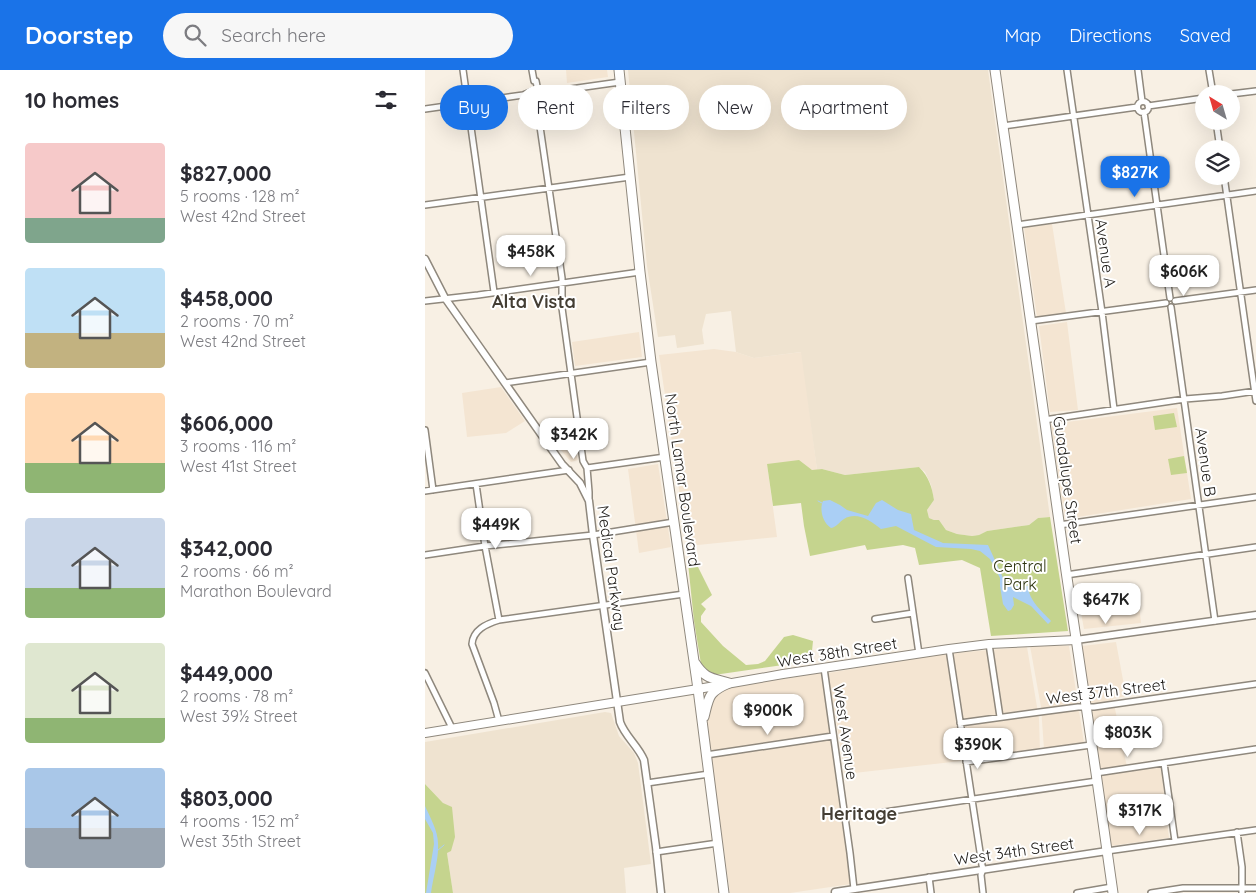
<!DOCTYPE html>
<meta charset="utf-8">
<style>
body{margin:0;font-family:Quicksand,sans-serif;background:#f7f7f7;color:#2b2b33;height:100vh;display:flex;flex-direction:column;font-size:19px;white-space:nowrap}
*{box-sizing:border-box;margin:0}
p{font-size:16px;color:#7c7c81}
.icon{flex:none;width:28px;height:28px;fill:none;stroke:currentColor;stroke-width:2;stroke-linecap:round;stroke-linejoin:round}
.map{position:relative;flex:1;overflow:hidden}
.side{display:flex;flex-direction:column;background:#fff;width:425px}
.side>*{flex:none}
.guide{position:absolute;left:15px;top:15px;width:475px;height:45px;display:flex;gap:10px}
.needle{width:32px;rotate:323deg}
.controls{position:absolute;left:770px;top:15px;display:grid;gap:10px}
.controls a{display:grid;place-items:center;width:45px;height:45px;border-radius:50%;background:#fff;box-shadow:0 5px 20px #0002;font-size:25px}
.price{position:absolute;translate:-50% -42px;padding:0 11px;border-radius:10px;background:#fff;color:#222;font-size:16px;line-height:32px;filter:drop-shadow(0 1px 2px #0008)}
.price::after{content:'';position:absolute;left:50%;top:30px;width:15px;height:11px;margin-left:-8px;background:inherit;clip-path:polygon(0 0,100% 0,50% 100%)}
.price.selected{background:#1a73e8;color:#fff}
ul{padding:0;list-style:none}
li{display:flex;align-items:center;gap:15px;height:125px;padding:0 25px}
li span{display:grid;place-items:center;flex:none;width:140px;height:100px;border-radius:5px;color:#555}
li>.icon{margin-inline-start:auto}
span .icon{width:60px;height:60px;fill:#fffc;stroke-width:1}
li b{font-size:21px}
h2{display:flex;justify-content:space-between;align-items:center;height:60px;padding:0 25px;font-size:21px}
.chip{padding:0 18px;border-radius:22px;background:#fff;box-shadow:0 5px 20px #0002;font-size:18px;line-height:45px}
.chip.selected{background:#1a73e8;color:#fff}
header{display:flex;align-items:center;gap:30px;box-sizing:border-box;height:70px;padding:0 25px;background:#1a73e8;color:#fff}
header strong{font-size:24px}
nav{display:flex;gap:28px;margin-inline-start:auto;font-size:18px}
.search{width:350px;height:45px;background:#f7f7f7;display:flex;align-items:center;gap:12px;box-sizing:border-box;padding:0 18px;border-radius:28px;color:#7c7c81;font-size:19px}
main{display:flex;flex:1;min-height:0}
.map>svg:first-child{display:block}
</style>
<header>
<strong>Doorstep</strong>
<div class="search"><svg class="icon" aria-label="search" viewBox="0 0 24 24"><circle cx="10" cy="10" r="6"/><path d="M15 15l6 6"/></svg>Search here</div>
<nav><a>Map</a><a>Directions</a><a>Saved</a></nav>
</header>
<main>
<section class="side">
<h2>10 homes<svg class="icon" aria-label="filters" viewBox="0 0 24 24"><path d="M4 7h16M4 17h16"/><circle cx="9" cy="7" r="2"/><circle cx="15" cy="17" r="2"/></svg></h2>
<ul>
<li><span style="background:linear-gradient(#f6c9c9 75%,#7fa58c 0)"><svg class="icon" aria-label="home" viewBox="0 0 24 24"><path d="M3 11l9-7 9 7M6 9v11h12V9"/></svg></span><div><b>$827,000</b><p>5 rooms · 128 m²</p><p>West 42nd Street</p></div></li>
<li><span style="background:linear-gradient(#bfe0f5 65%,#c2b280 0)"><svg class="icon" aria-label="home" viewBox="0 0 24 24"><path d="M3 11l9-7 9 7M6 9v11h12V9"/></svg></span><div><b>$458,000</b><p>2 rooms · 70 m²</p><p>West 42nd Street</p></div></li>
<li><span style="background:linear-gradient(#ffd9b3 70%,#8fb573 0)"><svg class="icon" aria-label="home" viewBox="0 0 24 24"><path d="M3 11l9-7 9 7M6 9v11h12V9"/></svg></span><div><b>$606,000</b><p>3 rooms · 116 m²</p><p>West 41st Street</p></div></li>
<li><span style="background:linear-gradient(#c9d6e8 70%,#8fb573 0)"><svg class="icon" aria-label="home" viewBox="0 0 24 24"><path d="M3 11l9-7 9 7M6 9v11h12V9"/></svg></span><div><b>$342,000</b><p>2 rooms · 66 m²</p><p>Marathon Boulevard</p></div></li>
<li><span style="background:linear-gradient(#dfe7d0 75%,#8fb573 0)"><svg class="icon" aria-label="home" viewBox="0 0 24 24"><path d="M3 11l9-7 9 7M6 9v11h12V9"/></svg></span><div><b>$449,000</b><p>2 rooms · 78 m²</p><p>West 39½ Street</p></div></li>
<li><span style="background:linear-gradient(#a9c7e8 60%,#9aa5b1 0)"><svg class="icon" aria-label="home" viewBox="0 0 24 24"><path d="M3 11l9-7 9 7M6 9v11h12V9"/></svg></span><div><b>$803,000</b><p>4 rooms · 152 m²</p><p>West 35th Street</p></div></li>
</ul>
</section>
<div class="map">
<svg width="831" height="823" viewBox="0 0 831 823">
<rect width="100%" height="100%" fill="#f8f0e4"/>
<path fill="#f4e5d2" d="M141,0h41l1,7 -41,6z
M627,154l14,89 -29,4 -13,-89z
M642,252l11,88 -28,2 -11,-86z
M214,262l3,25 -67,9 -3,-24z
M289,279l22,3 18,6 48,-6 15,118h-5l-45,-6 10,73 -89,9 -6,-26 -3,-31 -20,-134z
M76,317l24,34 -19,12 -39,4 -5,-44z
M752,338l14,91 -126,20 -14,-95z
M146,350l7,40 -7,2 -31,-37z
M233,394l13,83 -32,6 -11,-84z
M713,524l3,29 -57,6 -5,-27z
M691,572l10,54 -13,3 15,73 33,-6 8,72 -59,8 -28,-200z
M605,576h39l15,97 -40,6 -3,-42z
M602,577l12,72 1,32 -72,7 -15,-105z
M522,583l14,108 -116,13 -17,-101z
M396,603l30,211 -61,9h-60l-19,-135 -6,-67z"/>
<path fill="#efe3d0" d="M203,0h360l62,447 -12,1 -9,7 -42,6 -8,4 -7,1 -15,-2 -11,-4 -7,-10h-5l-5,-2 -2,-8 7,-10 -3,-15 -6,-13 -6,-5 -74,8 -23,-6 -5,1 -16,-118 -47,6 -18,-6 -5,-41 -25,3 -4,16 2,14 -27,4 -2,-13 -17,2 -11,-71z
M180,642l6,1 8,23 15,17 4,10 13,101 -27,4 2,25h-173l-6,-40 -4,-50 -18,-19v-42z"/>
<path fill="#c5d48e" d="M749,343l3,14 -22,3 -2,-14z
M759,386l3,17 -16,2 -3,-16z
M374,390l13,10 10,-1 23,6 74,-8c10,10 13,20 15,33l-7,10 2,8 5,2h5l7,10 11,4 15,2 7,-1 8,-4 42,-6 9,-7 12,-1 18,114 -77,5 -11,-68 -18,-8 -43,5 -4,-17 -12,-3 -36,5 -2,-5 -55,11 -6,-30 -3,-23 -28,3 -6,-42z
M263,493h8l16,32 -11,9 5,5 -5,7v6l22,24 23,19 12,-1 7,-3 19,-24 9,-2 20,6 -2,20 -97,14 -6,-2 -7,-9 -7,-43z
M0,714l18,19 9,4 3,30 -4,14 -4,2 6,40h-28z"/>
<path fill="#aacff5" d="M405,430l10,5 7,5 21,6 8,-13 6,-3 16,10 13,4 3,16 29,13 45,2 16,35 11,6h13c1,15 14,25 23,35l-3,3 -17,-18 -18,-9 1,8 -3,5 -3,1 -5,-7 -3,-18v-8l-10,-19 -10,-8 -9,-2 -35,-2 -40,-21 -15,3c-10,-8 -24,-18 -37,-10 -5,3 -7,8 -13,9 -8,-5 -12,-18 -8,-27z
M0,736c5,11 13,25 13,37 1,16 -5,34 -7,50h-5l8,-49 -1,-11 -8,-14z"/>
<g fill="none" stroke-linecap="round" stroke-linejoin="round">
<path stroke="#aacff5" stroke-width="1" d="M393,431l4,2
M12,781l7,-6"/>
<defs>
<path id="minor" d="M38,0l31,222
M107,0l2,11h2l2,10
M642,0l35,242 12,97
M713,0l4,31
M784,0l4,24
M806,24l25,-3
M114,25l9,-2 1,-1 71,-10
M109,26l2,9 1,1 25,172v30l21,153 4,7 2,24v8
M712.5 37a5.5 5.5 0 1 1 11 0a5.5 5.5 0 1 1-11 0Z
M723,36l56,-8
M0,39l98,-14 10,-4
M719,42l26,186
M791,51l4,28
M578,56l134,-19
M799,106l32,225
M0,135l205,-28
M592,155l239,-34
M0,231l53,-6 162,-23
M750,231l81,-11
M746,237l44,314
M606,251l135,-18
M80,313l146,-21
M619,350l141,-21 37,-3 34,-5
M0,360l8,60
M162,398l78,-11
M51,414l9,62 14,74
M0,421l144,-21
M634,455l197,-28
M0,485l60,-9 108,-11 81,-13
M641,505l190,-28
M483,508l11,76
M450,549l38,-6
M564,574l11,73
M524,579l33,216 1,4 -2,6 2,18
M399,598l26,185 4,36
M0,603l27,55
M74,651l-5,-18 -22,-59c1,-14 14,-20 27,-24l185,-26
M535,653l80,-11 38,-5h16l162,-23
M281,685l127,-19
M541,692l125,-17
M739,693l11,78
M671,703l160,-24
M222,713l62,-9
M453,743l219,-32
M812,762l5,35v26
M682,781l149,-21
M231,782l62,-9
M504,807l2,16
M652,823l35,-6
M726,823l32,-5h73"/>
<path id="tertiary" d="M0,189l20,39 117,166 18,19 9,18 4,34 27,187c5,14 18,24 24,38l12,87 5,46
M651,570l180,-25
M410,822l272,-41"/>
<path id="secondary" d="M0,663l273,-44 85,-15 166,-25 40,-5 87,-4"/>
<path id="primary" d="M194,0l21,202 11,90 47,327 26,204
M570,0l71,501 30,202 17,120
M270,593c10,16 17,15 34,20
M279,647c5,-20 4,-25 25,-34"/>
</defs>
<use href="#minor" stroke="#8f887d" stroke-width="8"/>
<use href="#tertiary" stroke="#8f887d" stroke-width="9"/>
<use href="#secondary" stroke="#8f887d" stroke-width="10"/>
<use href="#primary" stroke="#8f887d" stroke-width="11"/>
<use href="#minor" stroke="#fff" stroke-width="5"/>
<use href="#tertiary" stroke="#fff" stroke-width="6"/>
<use href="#secondary" stroke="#fff" stroke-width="8"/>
<use href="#primary" stroke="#fff" stroke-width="9"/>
</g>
<g text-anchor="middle" stroke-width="4" stroke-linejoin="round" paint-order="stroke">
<g font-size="16" fill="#211e1a" stroke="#fff">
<text transform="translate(681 183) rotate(82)" y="6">Avenue A</text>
<text transform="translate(781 392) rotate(82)" y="6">Avenue B</text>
<text transform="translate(258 410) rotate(82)" y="6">North Lamar Boulevard</text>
<text transform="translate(643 410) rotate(82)" y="6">Guadalupe Street</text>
<text transform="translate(187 498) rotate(82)" y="6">Medical Parkway</text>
<text transform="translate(412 582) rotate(-9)" y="6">West 38th Street</text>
<text transform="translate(681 621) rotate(-7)" y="6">West 37th Street</text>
<text transform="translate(421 662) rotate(82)" y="6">West Avenue</text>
<text transform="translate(589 781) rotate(-8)" y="6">West 34th Street</text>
</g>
<g font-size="16" fill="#2d330f" stroke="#fff">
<text x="595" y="502">Central<tspan x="595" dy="18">Park</tspan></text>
</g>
<g font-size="18" font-weight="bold" fill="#443e34" stroke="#fff">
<text x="109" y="238">Alta Vista</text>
<text x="434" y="750">Heritage</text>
</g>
</g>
</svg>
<div class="controls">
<a><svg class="needle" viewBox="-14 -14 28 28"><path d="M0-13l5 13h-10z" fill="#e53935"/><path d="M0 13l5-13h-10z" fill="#7c7c81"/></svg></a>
<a><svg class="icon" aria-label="layers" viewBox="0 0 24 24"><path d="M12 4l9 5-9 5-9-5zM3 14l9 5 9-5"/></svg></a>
</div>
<b class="price selected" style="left:710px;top:128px">$827K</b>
<b class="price" style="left:106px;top:207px">$458K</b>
<b class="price" style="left:759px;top:227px">$606K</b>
<b class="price" style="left:149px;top:390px">$342K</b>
<b class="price" style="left:71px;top:480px">$449K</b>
<b class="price" style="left:681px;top:555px">$647K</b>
<b class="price" style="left:343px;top:666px">$900K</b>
<b class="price" style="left:703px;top:688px">$803K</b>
<b class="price" style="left:553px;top:700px">$390K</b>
<b class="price" style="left:715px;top:766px">$317K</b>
<div class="guide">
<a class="chip selected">Buy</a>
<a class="chip">Rent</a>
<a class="chip">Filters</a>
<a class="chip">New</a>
<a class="chip">Apartment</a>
</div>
</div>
</main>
